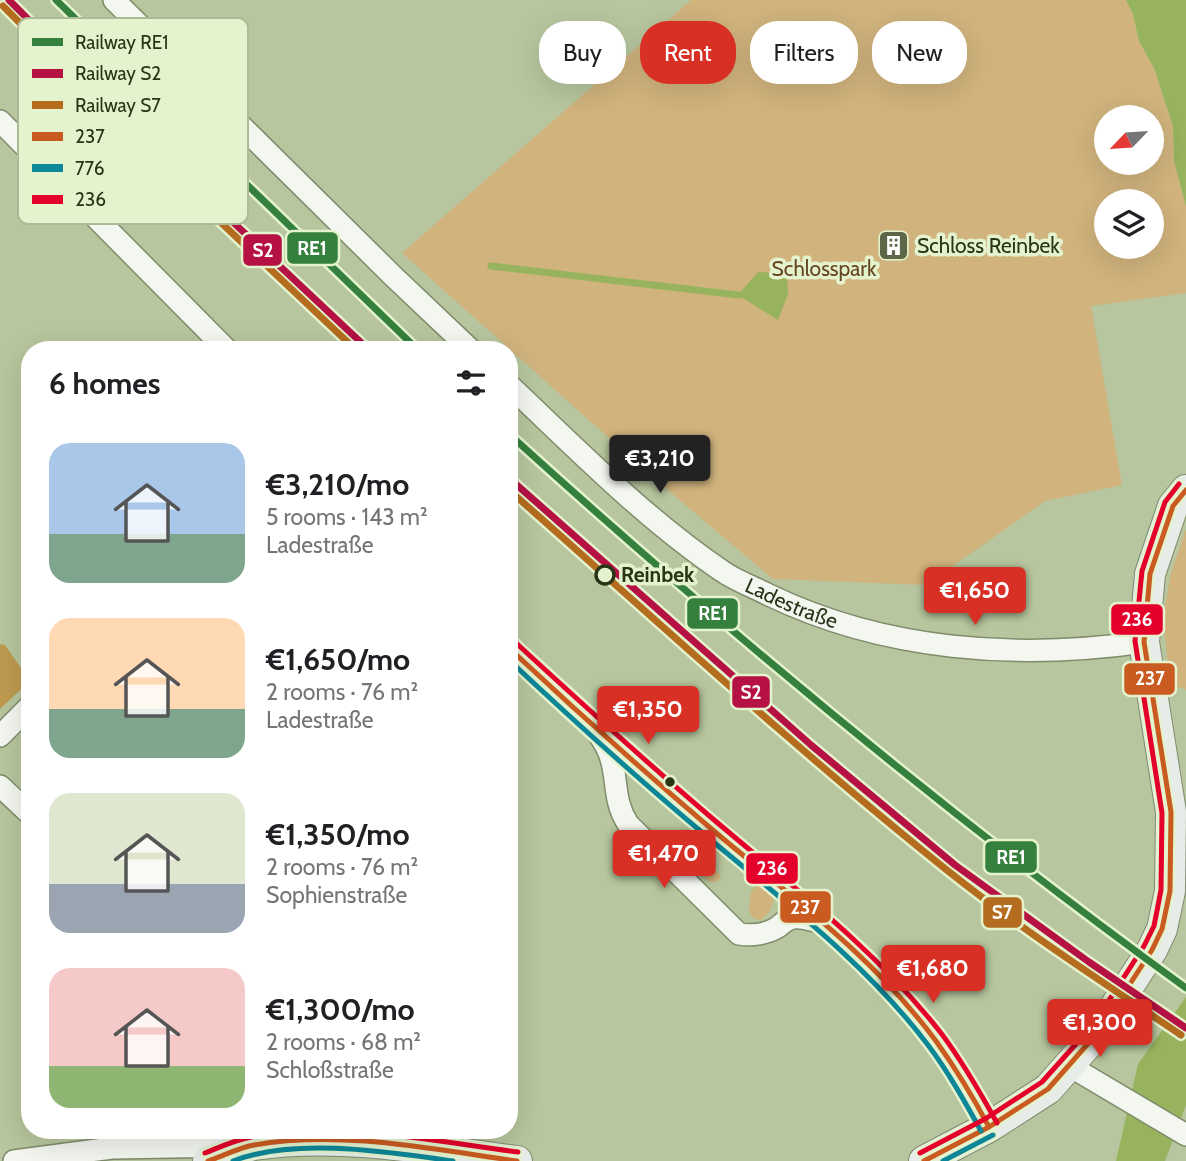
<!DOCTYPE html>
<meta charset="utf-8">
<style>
body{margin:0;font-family:Cabin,sans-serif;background:#f6f6f6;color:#202124;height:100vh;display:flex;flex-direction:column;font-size:26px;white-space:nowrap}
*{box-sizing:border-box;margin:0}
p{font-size:23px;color:#757577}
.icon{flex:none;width:38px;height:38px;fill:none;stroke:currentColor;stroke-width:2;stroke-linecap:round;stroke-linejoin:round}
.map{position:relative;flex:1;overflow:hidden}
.side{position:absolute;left:21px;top:341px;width:497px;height:798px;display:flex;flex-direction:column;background:#fff;border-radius:28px;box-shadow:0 7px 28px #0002}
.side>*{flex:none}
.hud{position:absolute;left:539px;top:21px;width:541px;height:63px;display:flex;gap:14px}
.needle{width:46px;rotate:245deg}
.controls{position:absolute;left:1094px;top:105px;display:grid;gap:14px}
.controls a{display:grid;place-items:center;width:70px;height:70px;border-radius:50%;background:#fff;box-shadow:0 7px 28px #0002;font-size:35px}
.price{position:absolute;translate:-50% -60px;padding:0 16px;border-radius:7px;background:#d93025;color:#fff;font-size:23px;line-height:46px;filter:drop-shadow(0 2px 4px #0008)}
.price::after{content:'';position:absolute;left:50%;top:42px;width:21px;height:16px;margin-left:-10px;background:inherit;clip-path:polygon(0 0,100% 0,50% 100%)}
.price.active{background:#222;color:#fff}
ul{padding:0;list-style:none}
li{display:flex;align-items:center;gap:21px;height:175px;padding:0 28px}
li span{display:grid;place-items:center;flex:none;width:196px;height:140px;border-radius:21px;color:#555}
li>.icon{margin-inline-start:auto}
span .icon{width:84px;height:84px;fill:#fffc;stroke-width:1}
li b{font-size:30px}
h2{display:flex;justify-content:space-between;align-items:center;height:84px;padding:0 28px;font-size:30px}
.tag{padding:0 24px;border-radius:28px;background:#fff;box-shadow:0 7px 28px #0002;font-size:24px;line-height:63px}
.tag.active{background:#d93025;color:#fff}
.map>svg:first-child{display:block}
</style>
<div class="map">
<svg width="1186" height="1161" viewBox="0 0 1186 1161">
<rect width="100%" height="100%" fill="#b7c69e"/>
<path fill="#d0b37d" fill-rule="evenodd" d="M691,0h435l7,14 6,27 15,27 19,58 1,35 12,45v87l-95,13 31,179 -77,16 -119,84 -153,-6 -117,-99 -254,-227zM1106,117h46v46h-46zM1106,201h46v46h-46z
M1186,529v161l-16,-6 -7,-66 8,-45z
M680,840l39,33 2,4 -3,4 -8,1c-11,-11 -29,-23 -33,-39z
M757,886l15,4c3,15 -1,21 -11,30l-7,-1 -5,-8 2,-20z"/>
<path fill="#be9a4f" d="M0,644l5,1 25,36 -30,28z"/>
<path fill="#97b35e" d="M1126,0h60v206l-12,-45 -1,-35 -19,-58 -15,-27 -6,-27z
M758,272l29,1 1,21 -10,26 -40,-25z
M1186,997v108l-21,56h-49l22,-97z"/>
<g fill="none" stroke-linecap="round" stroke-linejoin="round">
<path stroke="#97b35e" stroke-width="7" d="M491,266l247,29"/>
<defs>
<g id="minor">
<path d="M114,0l280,277 77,73"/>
<path d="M0,121l227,229"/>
<path id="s1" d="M509,385c68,64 135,133 213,186 14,10 32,16 47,24 116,56 249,65 375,47"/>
<path d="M509,648c65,61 131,120 199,178 104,88 221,175 281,301"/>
<path d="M0,736l30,-30"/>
<path d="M601,738c21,30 8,57 27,86l111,110c13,2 28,0 39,-7 5,-4 8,-8 15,-9 9,-1 19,2 28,5"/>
<path d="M0,786l30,28"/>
<path d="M1068,1065l118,70"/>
<path d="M14,1161l98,-13 120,-2"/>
</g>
<path id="secondary" d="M208,1161c15,-5 31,-13 46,-16 87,-13 177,5 263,16
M924,1161l65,-34 59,-38 52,-59 52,-80 10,-21 8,-38 1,-79 -27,-170 6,-68 23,-68 13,-16"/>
</defs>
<use href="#minor" stroke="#7f8b6a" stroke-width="24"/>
<use href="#secondary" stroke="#7f8b6a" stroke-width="32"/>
<use href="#minor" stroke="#f4f6f0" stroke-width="21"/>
<use href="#secondary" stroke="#e7ece8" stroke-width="30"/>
<defs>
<path id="bus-1" d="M509,648c65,61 131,120 199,178 79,67 166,131 228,215 20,28 37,56 53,86
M208,1161c15,-5 30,-13 46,-16 86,-15 177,4 263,16
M924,1161l65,-34 59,-38 52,-59 52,-80 10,-21 8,-38 1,-79 -27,-170 6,-68 23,-68 13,-16"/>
<path id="bus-2" d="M509,660c64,60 128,118 195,174 78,66 162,129 224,211 21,28 37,57 53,86
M233,1161c62,-24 155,-9 220,0
M943,1161l50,-26"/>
<path id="bus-3" d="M515,642c65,60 130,119 198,177 79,67 163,131 228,214 21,28 39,59 56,90
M205,1153c15,-6 30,-13 46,-16 85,-17 182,4 267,15
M920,1153l65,-34 57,-37 51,-57 51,-79 10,-20 7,-36 1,-77 -27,-172 7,-70 23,-69 14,-18"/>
</defs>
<use href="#bus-1" stroke="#e4f3ce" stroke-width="10"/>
<use href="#bus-2" stroke="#e4f3ce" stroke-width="10"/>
<use href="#bus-3" stroke="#e4f3ce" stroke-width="10"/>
<use href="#bus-1" stroke="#ca5b20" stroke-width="5"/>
<use href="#bus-2" stroke="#0d8697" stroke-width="5"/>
<use href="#bus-3" stroke="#e4002b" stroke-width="5"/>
<defs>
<path id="rail-1" d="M56,0l362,350
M509,434c216,196 441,383 677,554"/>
<path id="rail-2" d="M9,0l177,178 183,172
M509,478l302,267 144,120 134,97 97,66"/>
<path id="rail-3" d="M3,6l177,178 176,166
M509,490c145,128 288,260 439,381 74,59 155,111 233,164"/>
</defs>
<use href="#rail-1" stroke="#e4f3ce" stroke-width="12"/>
<use href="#rail-2" stroke="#e4f3ce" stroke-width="12"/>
<use href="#rail-3" stroke="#e4f3ce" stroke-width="12"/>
<use href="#rail-1" stroke="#36803d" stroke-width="7"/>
<use href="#rail-2" stroke="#b51143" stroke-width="7"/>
<use href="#rail-3" stroke="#b46d1e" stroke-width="7"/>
</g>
<defs>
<symbol id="building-square" viewBox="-11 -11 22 22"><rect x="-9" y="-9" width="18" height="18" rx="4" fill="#5b6746" stroke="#e4f3ce"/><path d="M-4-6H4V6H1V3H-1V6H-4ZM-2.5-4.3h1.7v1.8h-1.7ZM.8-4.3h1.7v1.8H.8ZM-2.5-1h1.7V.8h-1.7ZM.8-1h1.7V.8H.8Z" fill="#fff"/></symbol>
</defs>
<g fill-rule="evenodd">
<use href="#building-square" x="876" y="228" width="35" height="35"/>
</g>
<circle fill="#e4f3ce" stroke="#2a3416" stroke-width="3.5" cx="605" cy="575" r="9"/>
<circle fill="#2a3416" stroke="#e4f3ce" stroke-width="2.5" cx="670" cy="782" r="6"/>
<g text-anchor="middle" stroke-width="7" stroke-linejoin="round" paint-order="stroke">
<g font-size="21" fill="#2a3416" stroke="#e4f3ce" text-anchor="start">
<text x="917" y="253">Schloss Reinbek</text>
</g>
<g font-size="21" fill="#664522" stroke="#e4f3ce">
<text x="824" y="276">Schlosspark</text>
</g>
<g font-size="21" font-weight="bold" fill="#2a3416" stroke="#e4f3ce" text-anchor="start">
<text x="621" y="582">Reinbek</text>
</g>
<g font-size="21" fill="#2a3416" stroke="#e4f3ce">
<text dy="7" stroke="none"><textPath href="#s1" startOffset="360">Ladestraße</textPath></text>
</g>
</g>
<rect x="18" y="18" width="230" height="206" rx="10" fill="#e4f3ce" stroke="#acba97" stroke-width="2"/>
<rect x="32" y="38" width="31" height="8" fill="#36803d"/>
<rect x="32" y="69" width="31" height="9" fill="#b51143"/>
<rect x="32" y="101" width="31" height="8" fill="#b46d1e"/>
<rect x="32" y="132" width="31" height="9" fill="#ca5b20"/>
<rect x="32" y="164" width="31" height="8" fill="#0d8697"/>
<rect x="32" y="195" width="31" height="9" fill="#e4002b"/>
<g font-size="19" fill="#2a3416">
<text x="75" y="49">Railway RE1</text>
<text x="75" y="80">Railway S2</text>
<text x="75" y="112">Railway S7</text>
<text x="75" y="143">237</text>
<text x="75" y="175">776</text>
<text x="75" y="206">236</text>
</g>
<g stroke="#e4f3ce" stroke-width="2.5">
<rect x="286" y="231" width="53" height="34" rx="7" fill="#36803d"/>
<rect x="242" y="233" width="41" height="34" rx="7" fill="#b51143"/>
<rect x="686" y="597" width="53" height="33" rx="7" fill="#36803d"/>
<rect x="1110" y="603" width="54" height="33" rx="7" fill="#e4002b"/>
<rect x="1123" y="662" width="53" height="34" rx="7" fill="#ca5b20"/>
<rect x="731" y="675" width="40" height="34" rx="7" fill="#b51143"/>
<rect x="984" y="840" width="54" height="34" rx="7" fill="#36803d"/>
<rect x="745" y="852" width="54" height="33" rx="7" fill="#e4002b"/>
<rect x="779" y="890" width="53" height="34" rx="7" fill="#ca5b20"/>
<rect x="982" y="896" width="41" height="33" rx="7" fill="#b46d1e"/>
</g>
<g font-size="19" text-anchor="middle" font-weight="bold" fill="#fff">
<text x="312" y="255">RE1</text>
<text x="263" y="257">S2</text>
<text x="713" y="620">RE1</text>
<text x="1137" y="626">236</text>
<text x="1150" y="685">237</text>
<text x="751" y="699">S2</text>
<text x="1011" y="864">RE1</text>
<text x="772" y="875">236</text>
<text x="805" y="914">237</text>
<text x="1002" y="919">S7</text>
</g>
</svg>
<div class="controls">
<a><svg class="needle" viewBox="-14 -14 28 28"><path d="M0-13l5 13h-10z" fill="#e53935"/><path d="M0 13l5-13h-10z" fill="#757577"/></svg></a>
<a><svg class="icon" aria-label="layers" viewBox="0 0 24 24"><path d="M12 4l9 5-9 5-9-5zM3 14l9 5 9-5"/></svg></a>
</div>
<b class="price active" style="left:660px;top:495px">€3,210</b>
<b class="price" style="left:975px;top:627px">€1,650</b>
<b class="price" style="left:648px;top:746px">€1,350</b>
<b class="price" style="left:664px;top:890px">€1,470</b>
<b class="price" style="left:933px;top:1005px">€1,680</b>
<b class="price" style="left:1100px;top:1059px">€1,300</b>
<div class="hud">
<a class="tag">Buy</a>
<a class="tag active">Rent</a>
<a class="tag">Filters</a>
<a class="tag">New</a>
</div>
<section class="side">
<h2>6 homes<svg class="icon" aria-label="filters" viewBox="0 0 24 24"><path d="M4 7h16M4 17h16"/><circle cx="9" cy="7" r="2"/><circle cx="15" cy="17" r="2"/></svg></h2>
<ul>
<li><span style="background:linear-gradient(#a9c7e8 65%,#7fa58c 0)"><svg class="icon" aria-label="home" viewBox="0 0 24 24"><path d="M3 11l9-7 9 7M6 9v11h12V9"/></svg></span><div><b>€3,210/mo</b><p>5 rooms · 143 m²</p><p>Ladestraße</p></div></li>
<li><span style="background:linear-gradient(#ffd9b3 65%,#7fa58c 0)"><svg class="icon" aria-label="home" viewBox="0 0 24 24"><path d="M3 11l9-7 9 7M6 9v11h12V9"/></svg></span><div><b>€1,650/mo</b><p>2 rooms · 76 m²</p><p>Ladestraße</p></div></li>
<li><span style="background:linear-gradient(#dfe7d0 65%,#9aa5b1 0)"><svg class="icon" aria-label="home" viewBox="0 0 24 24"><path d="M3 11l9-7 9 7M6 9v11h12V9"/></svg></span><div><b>€1,350/mo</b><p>2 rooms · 76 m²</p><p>Sophienstraße</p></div></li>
<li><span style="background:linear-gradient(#f6c9c9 70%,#8fb573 0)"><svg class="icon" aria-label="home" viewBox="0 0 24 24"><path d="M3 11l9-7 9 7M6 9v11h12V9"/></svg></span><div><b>€1,300/mo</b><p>2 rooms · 68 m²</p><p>Schloßstraße</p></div></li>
</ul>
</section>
</div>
